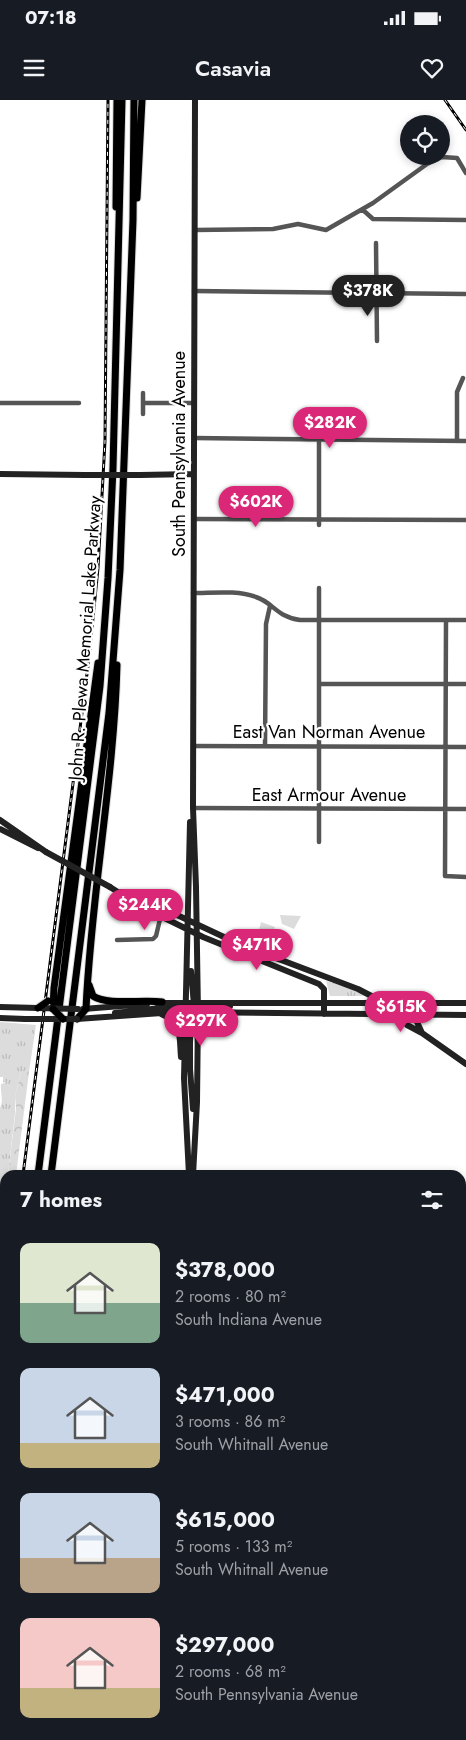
<!DOCTYPE html>
<meta charset="utf-8">
<style>
body{margin:0;font-family:Jost,sans-serif;background:#242831;color:#f1f3f6;height:100vh;display:flex;flex-direction:column;font-size:19px;white-space:nowrap}
*{box-sizing:border-box;margin:0}
p{font-size:16px;color:#9ea1a6}
.icon{flex:none;width:28px;height:28px;fill:none;stroke:currentColor;stroke-width:2;stroke-linecap:round;stroke-linejoin:round}
.map{position:relative;flex:1;overflow:hidden}
.panel{position:absolute;left:0px;top:1070px;width:466px;height:570px;display:flex;flex-direction:column;background:#171b24;border-radius:15px 15px 0 0;box-shadow:0 2px 8px #0003}
.panel>*{flex:none}
.fabs{position:absolute;left:400px;top:15px;display:grid;gap:10px}
.fabs a{display:grid;place-items:center;width:50px;height:50px;border-radius:50%;background:#171b24;box-shadow:0 2px 8px #0003;font-size:25px}
.price{position:absolute;translate:-50% -42px;padding:0 11px;border-radius:18px;background:#db2777;color:#fff;font-size:16px;line-height:32px;filter:drop-shadow(0 1px 2px #0008)}
.price::after{content:'';position:absolute;left:50%;top:30px;width:15px;height:11px;margin-left:-8px;background:inherit;clip-path:polygon(0 0,100% 0,50% 100%)}
.price.current{background:#222;color:#fff}
ul{padding:0;list-style:none}
li{display:flex;align-items:center;gap:15px;height:125px;padding:0 20px}
li span{display:grid;place-items:center;flex:none;width:140px;height:100px;border-radius:10px;color:#555}
li>.icon{margin-inline-start:auto}
span .icon{width:60px;height:60px;fill:#fffc;stroke-width:1}
li b{font-size:21px}
h2{display:flex;justify-content:space-between;align-items:center;height:60px;padding:0 20px;font-size:21px}
.status{display:flex;justify-content:space-between;align-items:center;height:35px;padding:0 25px;background:#171b24;direction:ltr}
.status svg{height:14px;fill:currentColor}
header{display:flex;justify-content:space-between;align-items:center;height:65px;padding:0 20px;background:#171b24;font-size:22px;font-weight:600}
.map>svg:first-child{display:block}
</style>
<div class="status"><b>07:18</b><svg viewBox="0 0 49 12"><path d="M0 12V9h3v3zM5 12V6h3v6zM10 12V3h3v9zM15 12V0h3v12zM26 1h20v11H26zM47 4h2v5h-2z"/></svg></div>
<header><svg class="icon" aria-label="menu" viewBox="0 0 24 24"><path d="M4 6h16M4 12h16M4 18h16"/></svg>Casavia<svg class="icon" aria-label="heart" viewBox="0 0 24 24"><path d="M12 20l-8-8c-3-5 5-10 8-4 3-6 11-1 8 4z"/></svg></header>
<div class="map">
<svg width="466" height="1640" viewBox="0 0 466 1640">
<defs>
<pattern id="grass-tufts" width="24" height="20" patternUnits="userSpaceOnUse" patternTransform="scale(1.25)"><rect width="24" height="20" fill="#dcdcdc"/><path d="M3 7l-1-3M5 7V3M7 7l1-3M15 17l-1-3M17 17v-4M19 17l1-3" fill="none" stroke="#bbb"/></pattern>
<pattern id="forest-crowns" width="20" height="18" patternUnits="userSpaceOnUse" patternTransform="scale(1.25)"><rect width="20" height="18" fill="#dcdcdc"/><path d="M2 6a3 3 0 1 1 6 0M12 15a3 3 0 1 1 6 0" fill="none" stroke="#bbb"/></pattern>
</defs>
<rect width="100%" height="100%" fill="#fff"/>
<path fill="url(#grass-tufts)" d="M326,881l22,6 20,9h-38z
M0,922l36,3 -7,47h-8l-6,24v17l-7,62h-3v30l-5,29v-126c4,-9 0,-15 1,-24l5,-1 -3,-1v-5h-3z"/>
<path fill="url(#forest-crowns)" d="M27,970l2,2 -13,103h-8l8,-67 -1,-12 6,-24z
M5,1086v70l-5,37v-59z"/>
<path fill="#dcdcdc" d="M280,815l21,1 -7,13 -12,-5z
M261,822l14,5 -5,12 -12,-5z"/>
<g fill="none" stroke-linecap="round" stroke-linejoin="round">
<path stroke="#a3a3a3" stroke-width="1" d="M0,1371l5,1
M461,1391h5"/>
<defs>
<path id="primary" d="M137,98l5,-98
M116,107l1,-107
M89,885l4,11c15,10 50,3 69,6
M53,909l1,-21 44,-325
M77,919l9,-10c5,-115 28,-229 31,-344
M38,1075l62,-489 8,-108 5,-110 9,-368
M51,1075l58,-462 11,-143 13,-350 1,-120
M5,1339v17
M183,1635v5
M193,1640v-5"/>
</defs>
<use href="#primary" stroke="#dbdbdb" stroke-width="9"/>
<path stroke="#555" stroke-width="4.5" d="M363,110l10,9 93,1
M195,130l78,-1 25,-5 28,6 47,-27 54,-39 15,-7 15,1 9,15
M376,143l1,98
M194,191l272,3
M143,293v21
M0,303h79
M143,303h51
M194,338l272,3
M457,341v-49l6,-14
M194,419l272,1
M319,425v-85
M193,493c20,0 44,-3 63,4 18,6 19,19 44,23h166
M446,520l-1,256 21,1
M319,584h147
M193,646l273,1
M265,646l1,-122 4,-18
M193,708l273,1
M319,742v-254
M117,840l36,-1 3,-3 5,-21
M461,1164h5
M461,1233h5
M461,1295h5
M461,1359h5
M461,1443h5
M461,1530h5"/>
<path stroke="#222" stroke-width="6" d="M0,374l85,1
M140,375l54,-1
M0,720l46,32
M0,729l38,19
M110,787l28,18 65,32 116,47 5,5v25
M121,792l9,1 109,51 119,45 25,13
M191,871l3,34
M157,903h309
M407,903l-2,17 2,5 15,8 44,31
M415,903l2,19 5,11
M0,907l38,1
M196,908l34,-2
M83,909l64,-5
M190,910v59l3,40
M115,913l74,-8
M161,914c22,9 18,22 20,43
M0,918l25,1
M77,919l99,-7 290,3
M189,1075l-5,-97 6,-256
M193,1075l4,-73 1,-89 -2,-126 -3,-79 2,-708"/>
<use href="#primary" stroke="#000" stroke-width="7"/>
<defs>
<path id="rail" d="M445,0l21,30
M23,1075l66,-517 9,-90 7,-127 3,-341
M1,1219l4,-27
M0,1252l5,-39"/>
</defs>
<use href="#rail" stroke="#000" stroke-width="3"/>
<use href="#rail" stroke="#fff" stroke-width="1" stroke-dasharray="4" stroke-linecap="butt"/>
<defs>
<path id="primary-bridge" d="M38,908l10,-7
M53,909l10,10"/>
</defs>
<use href="#primary-bridge" stroke="#dbdbdb" stroke-width="9" stroke-linecap="butt"/>
<path stroke="#222" stroke-width="6" d="M85,375h55
M46,752l64,35
M38,908l40,1
M25,919h52"/>
<use href="#primary-bridge" stroke="#000" stroke-width="7"/>
</g>
<g text-anchor="middle" stroke-width="4.5" stroke-linejoin="round" paint-order="stroke">
<g font-size="18" fill="#000" stroke="#fff">
<text transform="translate(179 354) rotate(-90)" y="6">South Pennsylvania Avenue</text>
<text transform="translate(85 538) rotate(-86)" y="6">John R. Plewa Memorial Lake Parkway</text>
<text x="329" y="638">East Van Norman Avenue</text>
<text x="329" y="701">East Armour Avenue</text>
</g>
</g>
</svg>
<div class="fabs">
<a><svg class="icon" aria-label="locate" viewBox="0 0 24 24"><circle cx="12" cy="12" r="6"/><path d="M12 2v4M12 18v4M2 12h4M18 12h4"/></svg></a>
</div>
<b class="price current" style="left:368px;top:217px">$378K</b>
<b class="price" style="left:330px;top:349px">$282K</b>
<b class="price" style="left:256px;top:428px">$602K</b>
<b class="price" style="left:145px;top:831px">$244K</b>
<b class="price" style="left:257px;top:871px">$471K</b>
<b class="price" style="left:401px;top:933px">$615K</b>
<b class="price" style="left:201px;top:947px">$297K</b>
<section class="panel">
<h2>7 homes<svg class="icon" aria-label="filters" viewBox="0 0 24 24"><path d="M4 7h16M4 17h16"/><circle cx="9" cy="7" r="2"/><circle cx="15" cy="17" r="2"/></svg></h2>
<ul>
<li><span style="background:linear-gradient(#dfe7d0 60%,#7fa58c 0)"><svg class="icon" aria-label="home" viewBox="0 0 24 24"><path d="M3 11l9-7 9 7M6 9v11h12V9"/></svg></span><div><b>$378,000</b><p>2 rooms · 80 m²</p><p>South Indiana Avenue</p></div></li>
<li><span style="background:linear-gradient(#c9d6e8 75%,#c2b280 0)"><svg class="icon" aria-label="home" viewBox="0 0 24 24"><path d="M3 11l9-7 9 7M6 9v11h12V9"/></svg></span><div><b>$471,000</b><p>3 rooms · 86 m²</p><p>South Whitnall Avenue</p></div></li>
<li><span style="background:linear-gradient(#c9d6e8 65%,#b9a48a 0)"><svg class="icon" aria-label="home" viewBox="0 0 24 24"><path d="M3 11l9-7 9 7M6 9v11h12V9"/></svg></span><div><b>$615,000</b><p>5 rooms · 133 m²</p><p>South Whitnall Avenue</p></div></li>
<li><span style="background:linear-gradient(#f6c9c9 70%,#c2b280 0)"><svg class="icon" aria-label="home" viewBox="0 0 24 24"><path d="M3 11l9-7 9 7M6 9v11h12V9"/></svg></span><div><b>$297,000</b><p>2 rooms · 68 m²</p><p>South Pennsylvania Avenue</p></div></li>
</ul>
</section>
</div>
